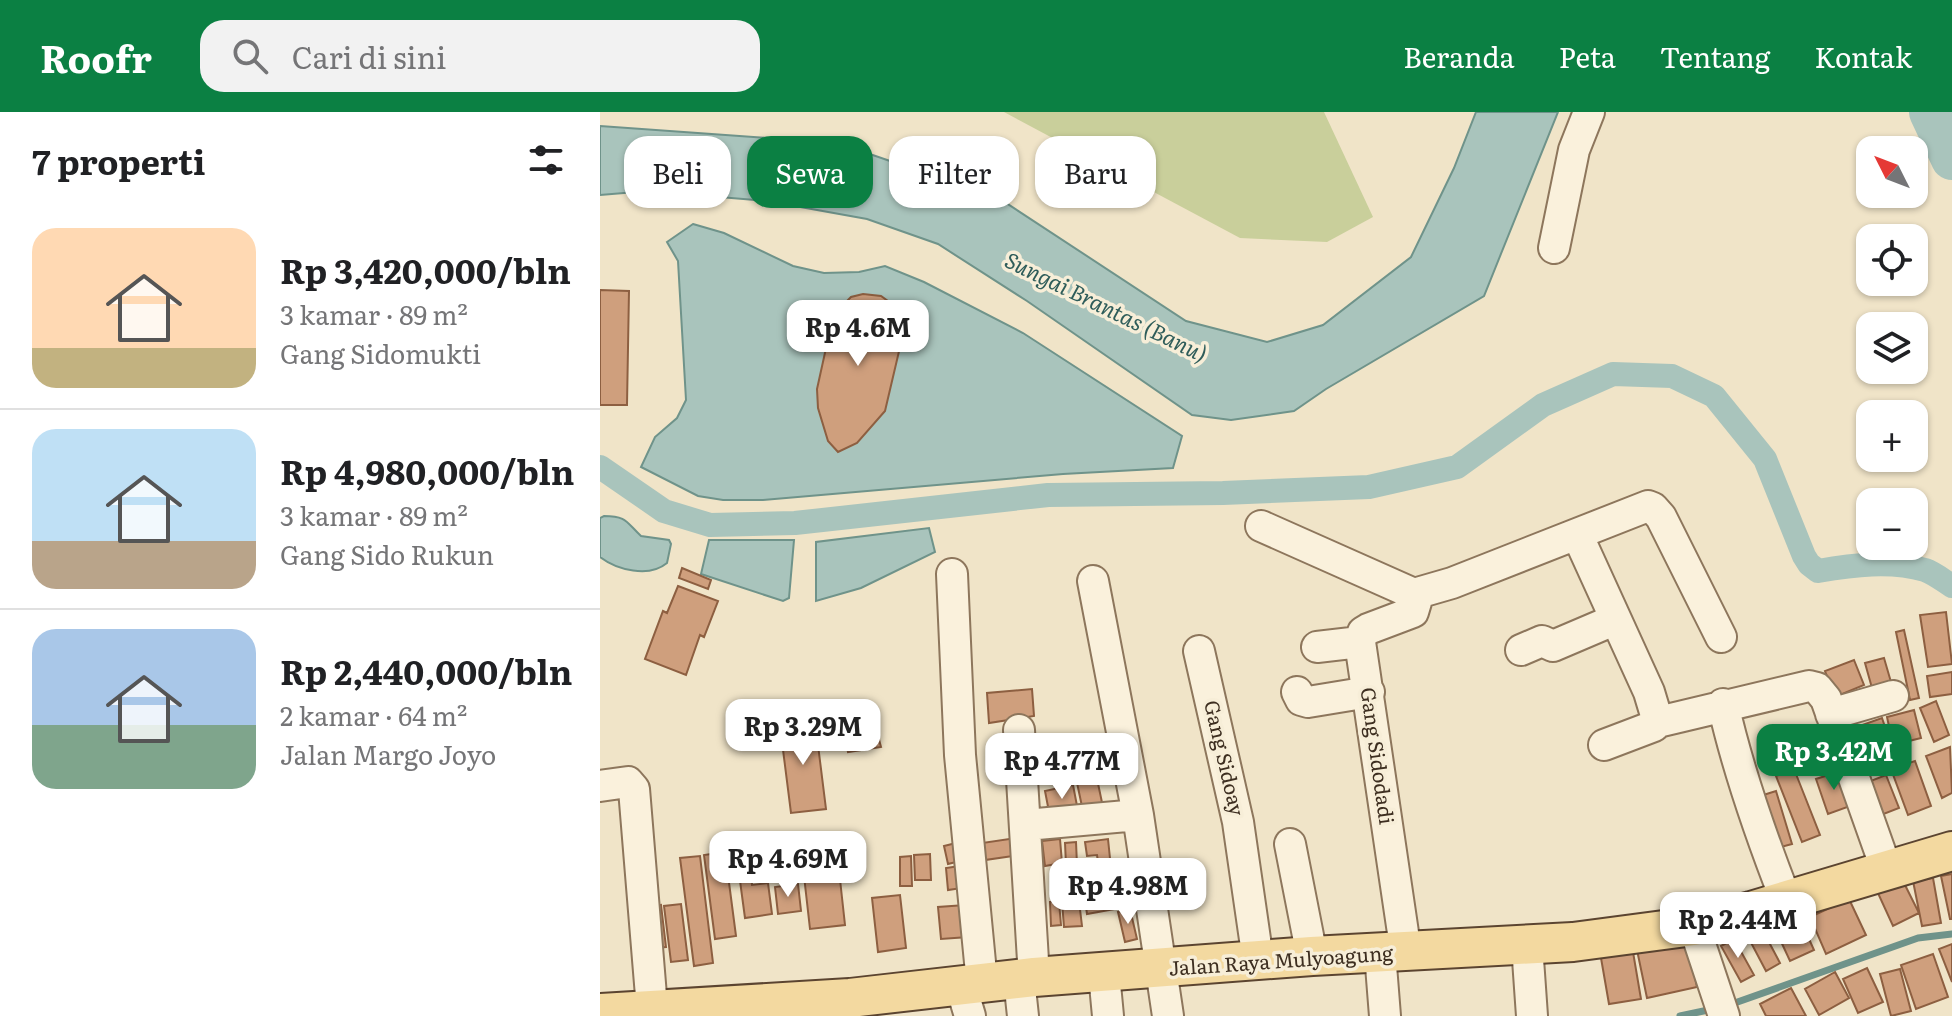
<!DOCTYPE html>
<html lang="id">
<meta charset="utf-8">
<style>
body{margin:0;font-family:Literata,serif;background:#f2f2f2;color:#202124;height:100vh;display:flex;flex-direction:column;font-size:30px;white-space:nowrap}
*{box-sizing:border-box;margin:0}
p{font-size:26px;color:#757577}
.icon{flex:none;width:44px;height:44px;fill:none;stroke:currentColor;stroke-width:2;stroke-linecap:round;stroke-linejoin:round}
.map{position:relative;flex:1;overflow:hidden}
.sheet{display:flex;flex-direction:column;background:#fff;width:600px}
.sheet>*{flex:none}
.guide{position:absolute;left:24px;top:24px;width:760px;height:72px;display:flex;gap:16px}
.needle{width:52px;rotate:312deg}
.tools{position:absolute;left:1256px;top:24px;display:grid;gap:16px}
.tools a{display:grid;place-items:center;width:72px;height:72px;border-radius:16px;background:#fff;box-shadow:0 2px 6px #0004;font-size:40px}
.price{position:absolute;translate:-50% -68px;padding:0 18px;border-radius:16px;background:#fff;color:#222;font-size:26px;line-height:52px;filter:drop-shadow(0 2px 4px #0008)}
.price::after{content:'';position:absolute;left:50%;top:48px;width:24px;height:18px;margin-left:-12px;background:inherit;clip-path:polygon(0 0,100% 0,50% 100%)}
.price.on{background:#0b8043;color:#fff}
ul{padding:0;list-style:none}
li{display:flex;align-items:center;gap:24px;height:200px;padding:0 32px}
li+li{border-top:2px solid #e0e0e0}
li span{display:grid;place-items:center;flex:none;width:224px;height:160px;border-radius:24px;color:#555}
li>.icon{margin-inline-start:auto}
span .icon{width:96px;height:96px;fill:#fffc;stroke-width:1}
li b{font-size:34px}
h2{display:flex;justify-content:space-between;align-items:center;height:96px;padding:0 32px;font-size:34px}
.chip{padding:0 28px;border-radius:24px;background:#fff;box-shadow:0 2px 6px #0004;font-size:28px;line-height:72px}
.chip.on{background:#0b8043;color:#fff}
header{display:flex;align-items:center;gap:48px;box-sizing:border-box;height:112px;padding:0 40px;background:#0b8043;color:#fff}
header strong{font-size:38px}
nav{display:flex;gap:44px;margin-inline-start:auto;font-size:28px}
.search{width:560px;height:72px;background:#f2f2f2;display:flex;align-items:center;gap:20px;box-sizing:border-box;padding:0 28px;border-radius:24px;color:#757577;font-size:30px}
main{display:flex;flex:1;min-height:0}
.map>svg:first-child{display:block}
</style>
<header>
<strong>Roofr</strong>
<div class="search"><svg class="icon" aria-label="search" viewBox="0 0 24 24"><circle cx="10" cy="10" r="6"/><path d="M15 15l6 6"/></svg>Cari di sini</div>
<nav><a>Beranda</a><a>Peta</a><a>Tentang</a><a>Kontak</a></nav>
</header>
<main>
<section class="sheet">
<h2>7 properti<svg class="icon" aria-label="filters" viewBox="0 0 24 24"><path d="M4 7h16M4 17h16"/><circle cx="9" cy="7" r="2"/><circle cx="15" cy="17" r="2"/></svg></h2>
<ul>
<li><span style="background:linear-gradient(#ffd9b3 75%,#c2b280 0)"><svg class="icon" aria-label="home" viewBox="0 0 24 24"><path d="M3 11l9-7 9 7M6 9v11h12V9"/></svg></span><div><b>Rp 3,420,000/bln</b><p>3 kamar · 89 m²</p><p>Gang Sidomukti</p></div></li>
<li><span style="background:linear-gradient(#bfe0f5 70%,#b9a48a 0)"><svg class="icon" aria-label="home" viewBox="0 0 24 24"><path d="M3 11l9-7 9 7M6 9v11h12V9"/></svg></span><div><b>Rp 4,980,000/bln</b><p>3 kamar · 89 m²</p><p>Gang Sido Rukun</p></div></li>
<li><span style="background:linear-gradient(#a9c7e8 60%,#7fa58c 0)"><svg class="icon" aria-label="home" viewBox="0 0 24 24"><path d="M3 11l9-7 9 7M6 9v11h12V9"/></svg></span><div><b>Rp 2,440,000/bln</b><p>2 kamar · 64 m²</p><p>Jalan Margo Joyo</p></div></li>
</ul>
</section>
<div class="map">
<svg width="1352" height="904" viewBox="0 0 1352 904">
<rect width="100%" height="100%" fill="#f0e4c8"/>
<path fill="#c9cf9b" d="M404,0h320l49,105 -46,25 -87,-4z"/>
<path fill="#a9c4bc" stroke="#6f938a" stroke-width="2" d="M876,0h82l-74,184 -158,93 -32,22 -63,9 -39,-5 -165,-114 -89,-57 -71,-25 -100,-18 -119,-10 -48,4v-69l238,17 162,56 186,122 81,21 56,-17 88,-68 43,-89z
M93,112l31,9 69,33 31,7 35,-1 26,-6 39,16 99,51 159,103 -9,32 -110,6 -300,26h-40l-25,-4 -57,-29 14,-30 22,-19 9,-18 -8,-139 -11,-19z
M4,404c23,0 22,6 37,20l28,4 2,4 -4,19c-18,15 -50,7 -67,-6v-39z
M329,416l6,24 -74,36 -45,13v-59z
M109,428h85l-5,58 -6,3 -82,-27z"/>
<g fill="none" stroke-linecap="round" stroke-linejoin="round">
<path stroke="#6f938a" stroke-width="7" d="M1129,893l189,-67 34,-4
M1080,904l33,-7"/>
<path stroke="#a9c4bc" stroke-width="24" d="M0,355l64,44 46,14 85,-2 253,-28 175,-2 146,-6 88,-20 86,-62 70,-31 59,2 42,20 51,63 39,97 5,8 9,7c35,-6 72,-11 107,-1 9,3 19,11 27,16"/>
<path stroke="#a9c4bc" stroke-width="42" d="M1330,0l22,47"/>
</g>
<path fill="#cf9f7d" stroke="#8d5f41" stroke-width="2" d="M0,178l29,1 -2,114h-27z
M263,182l18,2 11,8 9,11 3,15 -19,81 -28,32 -19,9 -10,-11 -10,-33 -1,-19 15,-68 8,-13 11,-11z
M82,456l29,12 -3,9 -29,-11z
M78,474l40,15 -14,36 -4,-2 -14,40 -41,-16 18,-48 4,2z
M1346,500l6,52 -24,3 -8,-52z
M1304,518l15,68 -9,2 -14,-68z
M1284,546l7,24 -19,6 -7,-25z
M1254,548l10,25 -29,12 -10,-26z
M1352,560v22l-22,3 -3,-21z
M432,577l2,27 -45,7 -2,-30z
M1336,589l13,34 -15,7 -14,-34z
M1314,598l7,28 -28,7 -6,-28z
M273,605l8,30 -33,5 -6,-31z
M1282,606l9,27 -37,13 -9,-27z
M215,609l11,88 -35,4 -11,-87z
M464,626l3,25 -30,3 -3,-25z
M1350,635l2,46 -10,5 -16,-42z
M493,644l3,14 -20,4 -3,-15z
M1315,649l16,45 -23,9 -17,-46z
M1194,657l26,66 -18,7 -26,-66z
M1241,659l12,34 -25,9 -12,-35z
M496,662l8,38 -20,4 -8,-38z
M1286,663l13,33 -18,7 -13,-33z
M473,673l5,26 -28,6 -5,-26z
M1176,679l16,53 -19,5 -16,-52z
M424,725l2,17 -41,6 -3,-17z
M460,727l2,24 -17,3 -3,-25z
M508,727l3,29 -12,1 -2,-14 -10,1 -2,-14z
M360,730l4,18 -16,4 -4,-18z
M476,730l1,23h-11l-1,-22z
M236,731l9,82 -35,4 -9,-80z
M195,735l4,30 -30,4 -4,-30z
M125,740l11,84 -21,3 -11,-84z
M330,742l1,26h-16l-1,-25z
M100,744l13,107 -19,3 -14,-108z
M311,744l1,30h-12v-29z
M531,748l2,17 -18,2 -2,-18z
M492,752l2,14 17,-3 4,34 -28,5 -7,-49z
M150,753l2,20 16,-2 4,31 -27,4 -7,-52z
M360,754l2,22 -14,2 -2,-22z
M1352,762v45h-2l-9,-43z
M1333,766l8,45 -19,3 -9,-45z
M1302,767l17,34 -26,13 -16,-35z
M198,772l3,27 -23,3 -3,-27z
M300,783l6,53 -28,4 -6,-54z
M1249,787l17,36 -40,19 -16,-37z
M479,789l3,25 -18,1 -2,-25z
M450,790h9l2,23 -10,1z
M81,792l7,56 -17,2 -7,-56z
M61,793l5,42 -13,1 -6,-41z
M365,793l3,32 -27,2 -3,-32z
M530,797l7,30 -12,3 -7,-30z
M1196,798l18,40 -24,11 -18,-39z
M1162,817l18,34 -14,8 -18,-34z
M1087,827l10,48 -50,11 -10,-48z
M1134,827l20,36 -13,7 -20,-36z
M1352,832v38l-13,-33z
M1033,840l8,47 -32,5 -8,-46z
M1333,842l15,43 -32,12 -15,-44z
M1267,856l16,34 -25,11 -15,-34z
M1300,857l11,42 -20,5 -11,-42z
M1235,860l14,26 -30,17 -14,-26z
M1191,876l15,28h-40l-6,-12z"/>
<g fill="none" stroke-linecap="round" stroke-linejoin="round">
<defs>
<path id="minor" d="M954,136l20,-98 15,-38
M661,414l153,68 38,-11 196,-77 5,2 8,9 60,120
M977,422l72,158 9,30
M352,462l8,181 22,228
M493,469l45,234 30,201
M717,535l43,-5
M921,538l21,-9 11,5 61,-26
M599,539l39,171 20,138
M697,580l4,8 7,2 61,-10
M1123,592c15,67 38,132 63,196
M1231,602l62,-18
M419,618l15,247
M1004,633l50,-19 4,-4 151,-36 8,2 9,11 61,172
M0,674l28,-4 6,7 18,219
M426,713l112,-10
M690,732l22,112
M1094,814l30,90
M927,833l5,71
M780,841l5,63
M806,841l-46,-311 3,-10 5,-3 45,-17 3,-10 -2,-8
M504,862l4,42
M419,867l4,37
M361,874l9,30"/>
<path id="major" d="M0,901l250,-15 184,-21 278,-21 261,-14 121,-16 57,-15 201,-60"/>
</defs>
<use href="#minor" stroke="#8d765c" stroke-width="34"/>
<use href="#major" stroke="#5b4430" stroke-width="42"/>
<use href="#minor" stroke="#faf1dc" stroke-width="30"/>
<use href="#major" stroke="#f3d9a0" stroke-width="38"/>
</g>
<g text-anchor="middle" stroke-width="7" stroke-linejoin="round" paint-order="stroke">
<g font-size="20" fill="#3d2e20" stroke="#f7eed8">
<text transform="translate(777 644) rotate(82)" y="7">Gang Sidodadi</text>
<text transform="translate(624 646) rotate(77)" y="7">Gang Sidoay</text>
<text transform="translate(681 849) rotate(-4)" y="7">Jalan Raya Mulyoagung</text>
</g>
<g font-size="22" font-style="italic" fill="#2f5d5a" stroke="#f7eed8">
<text transform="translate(506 195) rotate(26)" y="8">Sungai Brantas (Banu)</text>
</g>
</g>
</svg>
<div class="tools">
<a><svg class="needle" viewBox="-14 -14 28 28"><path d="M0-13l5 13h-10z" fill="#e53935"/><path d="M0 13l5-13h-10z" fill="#757577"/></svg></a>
<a><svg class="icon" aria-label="locate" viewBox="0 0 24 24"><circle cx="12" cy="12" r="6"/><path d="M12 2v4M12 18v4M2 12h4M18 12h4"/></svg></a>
<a><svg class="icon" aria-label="layers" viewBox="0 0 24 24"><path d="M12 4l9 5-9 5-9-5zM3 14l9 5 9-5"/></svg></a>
<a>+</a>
<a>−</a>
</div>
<b class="price" style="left:258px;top:256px">Rp 4.6M</b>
<b class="price" style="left:203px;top:655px">Rp 3.29M</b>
<b class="price on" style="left:1234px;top:680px">Rp 3.42M</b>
<b class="price" style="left:462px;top:689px">Rp 4.77M</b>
<b class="price" style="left:188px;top:787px">Rp 4.69M</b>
<b class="price" style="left:528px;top:814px">Rp 4.98M</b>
<b class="price" style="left:1138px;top:848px">Rp 2.44M</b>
<div class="guide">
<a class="chip">Beli</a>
<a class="chip on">Sewa</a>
<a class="chip">Filter</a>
<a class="chip">Baru</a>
</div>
</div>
</main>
